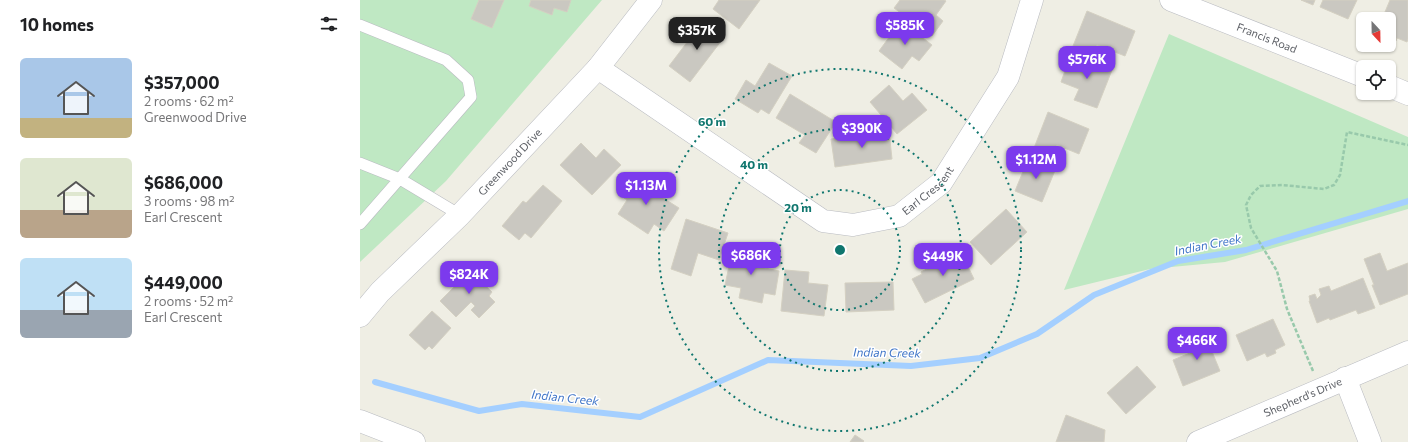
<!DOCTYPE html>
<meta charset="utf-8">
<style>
body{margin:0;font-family:Commissioner,sans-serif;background:#f2f2f2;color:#202124;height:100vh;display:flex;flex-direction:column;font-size:15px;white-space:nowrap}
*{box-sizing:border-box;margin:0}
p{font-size:13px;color:#757577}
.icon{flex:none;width:22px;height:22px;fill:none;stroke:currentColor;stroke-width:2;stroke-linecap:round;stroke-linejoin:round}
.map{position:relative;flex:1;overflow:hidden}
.side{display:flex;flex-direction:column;background:#fff;width:360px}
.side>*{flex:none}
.needle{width:26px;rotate:158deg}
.fabs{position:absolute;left:996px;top:12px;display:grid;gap:8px}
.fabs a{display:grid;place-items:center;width:40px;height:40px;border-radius:6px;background:#fff;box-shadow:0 1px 3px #0004;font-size:20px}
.price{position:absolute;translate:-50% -34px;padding:0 9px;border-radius:8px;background:#7c3aed;color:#fff;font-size:13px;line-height:26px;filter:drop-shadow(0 1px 2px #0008)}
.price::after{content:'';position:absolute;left:50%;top:24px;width:12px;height:9px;margin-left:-6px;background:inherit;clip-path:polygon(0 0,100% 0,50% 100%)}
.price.current{background:#222;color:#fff}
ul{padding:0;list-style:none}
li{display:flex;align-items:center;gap:12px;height:100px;padding:0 20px}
li span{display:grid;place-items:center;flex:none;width:112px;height:80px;border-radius:6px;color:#555}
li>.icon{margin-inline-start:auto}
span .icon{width:48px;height:48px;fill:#fffc;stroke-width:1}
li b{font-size:17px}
h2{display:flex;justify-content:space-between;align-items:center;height:48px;padding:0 20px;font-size:17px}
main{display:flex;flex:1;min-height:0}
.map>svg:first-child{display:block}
</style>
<main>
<section class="side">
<h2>10 homes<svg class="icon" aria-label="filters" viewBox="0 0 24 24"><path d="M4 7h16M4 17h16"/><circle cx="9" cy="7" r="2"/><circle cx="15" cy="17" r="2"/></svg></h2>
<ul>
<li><span style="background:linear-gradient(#a9c7e8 75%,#c2b280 0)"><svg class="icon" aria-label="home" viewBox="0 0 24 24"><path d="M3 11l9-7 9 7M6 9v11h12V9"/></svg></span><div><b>$357,000</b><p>2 rooms · 62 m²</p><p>Greenwood Drive</p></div></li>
<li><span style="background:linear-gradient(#dfe7d0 65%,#b9a48a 0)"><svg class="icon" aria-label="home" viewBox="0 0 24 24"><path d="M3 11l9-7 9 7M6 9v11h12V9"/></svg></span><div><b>$686,000</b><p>3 rooms · 98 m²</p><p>Earl Crescent</p></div></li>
<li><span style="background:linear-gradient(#bfe0f5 65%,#9aa5b1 0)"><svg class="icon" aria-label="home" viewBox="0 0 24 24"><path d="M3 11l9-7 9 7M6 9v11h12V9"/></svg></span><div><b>$449,000</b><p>2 rooms · 52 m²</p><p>Earl Crescent</p></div></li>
</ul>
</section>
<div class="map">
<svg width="1048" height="442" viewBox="0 0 1048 442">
<rect width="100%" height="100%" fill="#efeee4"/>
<path fill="#bfe8c3" d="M0,0h242l-156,181 -86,81z
M809,34l239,103v72l-183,53 -75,7 -86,21z"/>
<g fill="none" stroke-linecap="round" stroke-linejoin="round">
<path stroke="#a4cfff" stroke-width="6" d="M15,382l104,29 43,-7 118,13 128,-57 143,6 69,-8 57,-24 57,-39 84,-34 68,-11 162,-49"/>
</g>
<path fill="#cac8c1" stroke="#d4d0c2" d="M119,0h25l-12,28 -21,-9z
M171,0h40l-4,12 -13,-4 -2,7 -23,-9z
M359,0h41l-21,29 -26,-20z
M540,0h44l2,1 -10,14 7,6 -11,15 -38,-28z
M941,0h14l-2,5z
M963,0h34l-9,19 -28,-12z
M1030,0h18v39l-1,3 -10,-4 -1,3 -7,-2v-20h-7z
M727,11l48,20 -10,25 -28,-11 -4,9 -20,-8z
M344,20l21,16 -35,46 -21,-16z
M541,21l31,24 -13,16 -7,-5 -10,13 -23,-18z
M711,54l41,16 -15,38 -23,-8 5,-11 -18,-7z
M409,63l23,13 -23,38 -8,-5 -3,4 -23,-14 11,-19 9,6z
M529,85l14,16 9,-8 15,17 -30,24 -27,-32z
M430,94l46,28 -20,31 -17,-10 6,-8 -29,-17z
M688,112l41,17 -10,25 -22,-9 -4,10 -19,-7z
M529,131l3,28 -57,8 -4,-28z
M221,143l15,15 8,-9 17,16 -29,30 -32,-30z
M669,157l27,11 -14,34 -27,-11z
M274,174l29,18 -3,4 19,12 -15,23 -10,-7 -6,10 -30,-20 9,-14 -7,-5z
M183,185l19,16 -31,37 -6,-5 -6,7 -17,-14 21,-25 3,2z
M646,209l21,23 -36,33 -21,-23z
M326,219l42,14 -9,27 -21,-7 -7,23 -20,-7z
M373,247l24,5 -2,14 24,5 -4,24 -11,-2 -2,10 -23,-5 2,-10 -16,-3z
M600,250l14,29 -49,24 -13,-24 10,-5 -1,-2 15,-8 -1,-2z
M1020,253l7,18 21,-8v31l-28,11 -8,-20h2l-10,-26z
M114,268l15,15 -3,3 6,6 -3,4 6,6 -16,16 -8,-8 4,-4 -4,-4 -15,15 -16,-16 20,-20 -4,-3 7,-7 4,4z
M425,270l24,2 -1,11 20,2 -4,31 -43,-5z
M1003,278l12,30 -17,6 -2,-4 -26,10 -1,-2 -12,5 -8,-22h1l-1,-5 6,-2 2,5 4,-4 -2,-6 10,-3 2,5z
M533,282l1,28 -48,2 -1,-29z
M72,311l19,17 -19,21 -3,-3 -4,4 -16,-15z
M913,319l12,26 -10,5 1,3 -9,4 -2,-4 -18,8 -11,-26z
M844,332l16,39 -37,15 -10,-26 17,-7 -5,-13z
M777,366l19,21 -30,27 -19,-21z
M706,415l39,15 -1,12h-48z
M495,435l9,6 -1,1h-13z"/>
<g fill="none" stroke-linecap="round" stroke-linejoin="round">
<defs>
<path id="lane" d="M0,25l86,35 22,20 3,17 -111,127
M0,163l40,16 60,36"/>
<g id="street">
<path id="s1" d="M811,0l192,76"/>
<path id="s2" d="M238,68l225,153 30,4 46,-9 42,-33 67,-106 24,-77"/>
<path d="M1029,86l19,8"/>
<path id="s3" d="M0,316l20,-24 80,-77 138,-147 53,-68"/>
<path d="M985,378l25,64"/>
<path d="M0,421l54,21"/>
<path id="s4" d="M838,442l210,-90"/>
</g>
</defs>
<use href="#lane" stroke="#b9bbc1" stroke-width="12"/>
<use href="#street" stroke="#b9bbc1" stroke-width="23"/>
<path stroke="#98c9ab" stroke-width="2.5" stroke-dasharray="4 2" stroke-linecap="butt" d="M953,371l-26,-62 -10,-38 -26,-43 -5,-23 5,-10 9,-9 22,-1 42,4 10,-4 6,-10 7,-43 61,13"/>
<use href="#lane" stroke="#fff" stroke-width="11"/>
<use href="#street" stroke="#fff" stroke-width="22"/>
</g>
<g fill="none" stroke="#0f766e" stroke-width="2" stroke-dasharray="2 4">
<circle cx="480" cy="250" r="60"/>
<circle cx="480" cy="250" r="121"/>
<circle cx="480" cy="250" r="181"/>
</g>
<g text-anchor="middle" stroke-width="3" stroke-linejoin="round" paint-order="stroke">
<g font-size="11" fill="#5c5f65" stroke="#fff">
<text dy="4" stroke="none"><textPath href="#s1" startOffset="103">Francis Road</textPath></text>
<text dy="4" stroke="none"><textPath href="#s3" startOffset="215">Greenwood Drive</textPath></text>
<text dy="4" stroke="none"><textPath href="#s2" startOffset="388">Earl Crescent</textPath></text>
<text dy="4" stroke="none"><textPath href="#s4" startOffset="114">Shepherd's Drive</textPath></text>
</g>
<g font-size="12" font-style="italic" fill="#4176c8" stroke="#fff">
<text transform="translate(848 245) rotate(-11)" y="4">Indian Creek</text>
<text transform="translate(527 353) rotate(1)" y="4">Indian Creek</text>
<text transform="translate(205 398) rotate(6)" y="4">Indian Creek</text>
</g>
</g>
<circle cx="480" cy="250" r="6" fill="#0f766e" stroke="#fff" stroke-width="2"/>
<g font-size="12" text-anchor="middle" font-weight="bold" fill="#0f766e" stroke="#fff" stroke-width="3" stroke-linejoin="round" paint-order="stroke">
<text x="352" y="126">60 m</text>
<text x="394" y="169">40 m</text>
<text x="438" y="212">20 m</text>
</g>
</svg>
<div class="fabs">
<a><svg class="needle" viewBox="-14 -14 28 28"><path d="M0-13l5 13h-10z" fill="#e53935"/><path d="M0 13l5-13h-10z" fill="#757577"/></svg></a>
<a><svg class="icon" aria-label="locate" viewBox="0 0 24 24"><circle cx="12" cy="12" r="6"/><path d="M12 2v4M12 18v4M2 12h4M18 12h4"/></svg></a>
</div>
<b class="price" style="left:545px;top:46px">$585K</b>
<b class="price current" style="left:337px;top:51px">$357K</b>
<b class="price" style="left:727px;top:80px">$576K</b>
<b class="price" style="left:502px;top:149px">$390K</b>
<b class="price" style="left:676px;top:180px">$1.12M</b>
<b class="price" style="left:286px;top:206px">$1.13M</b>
<b class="price" style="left:391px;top:276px">$686K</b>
<b class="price" style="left:583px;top:277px">$449K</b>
<b class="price" style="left:109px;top:295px">$824K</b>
<b class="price" style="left:837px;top:361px">$466K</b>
</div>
</main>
